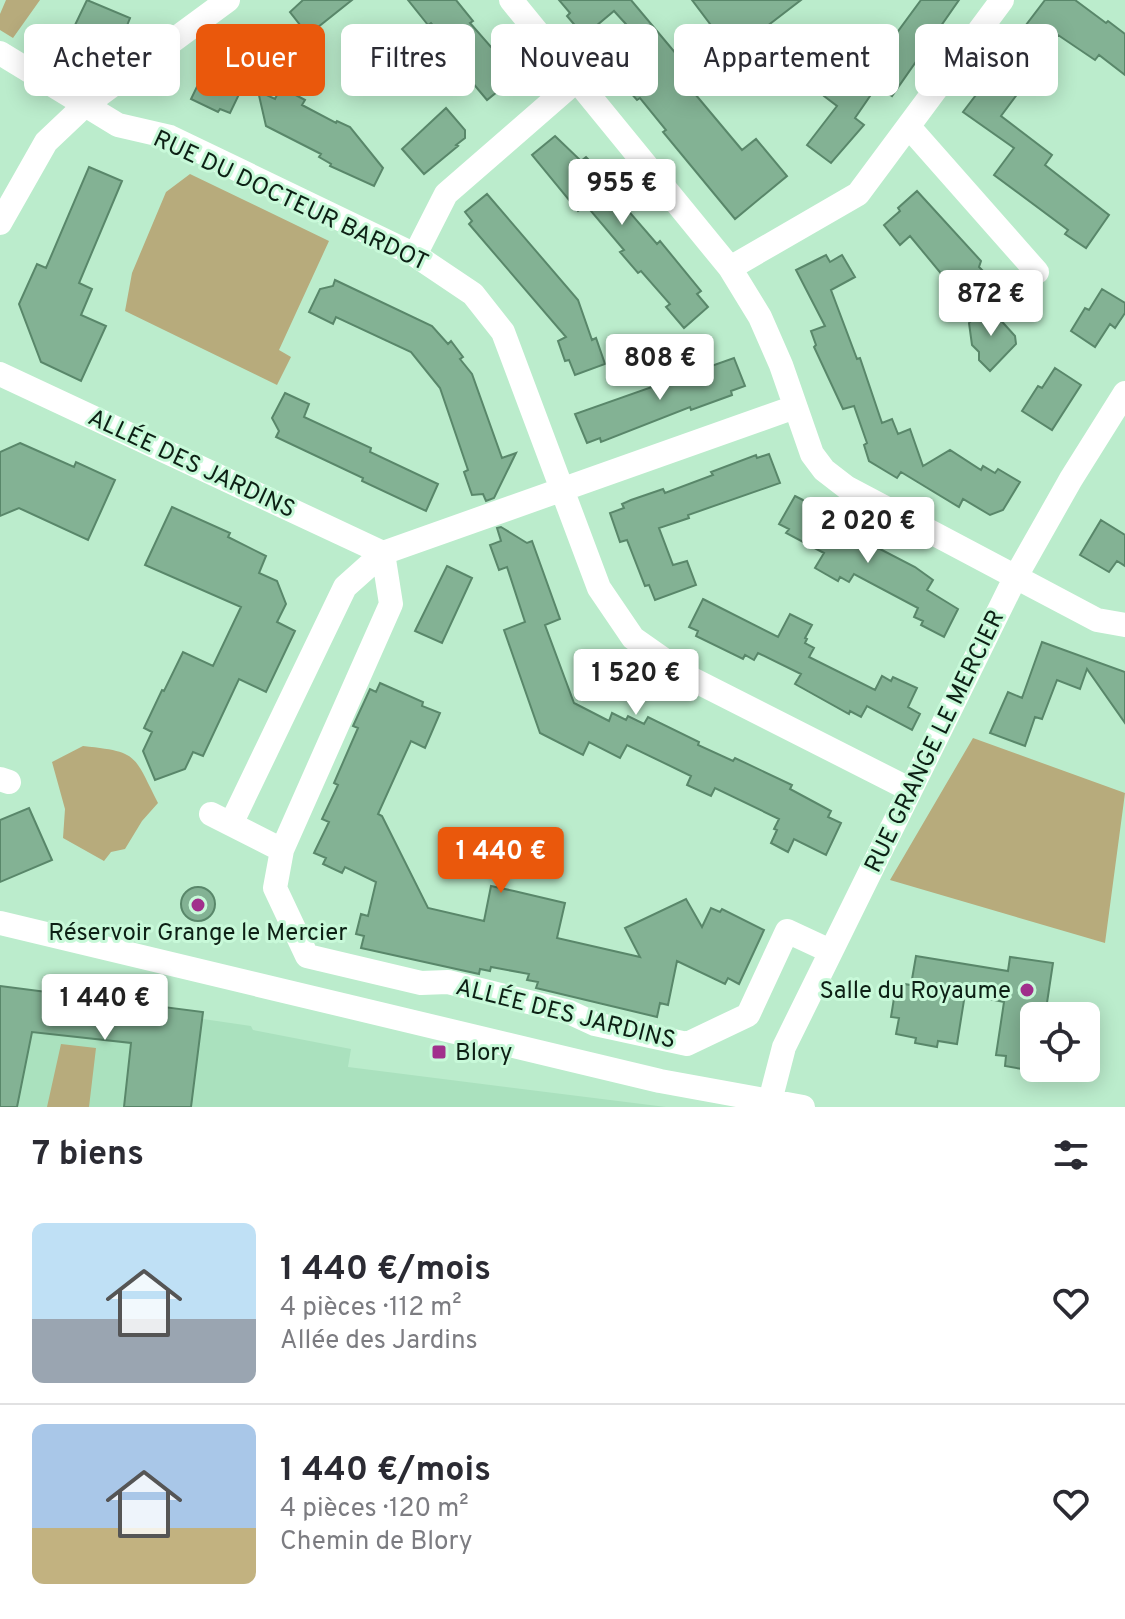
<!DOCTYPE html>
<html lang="fr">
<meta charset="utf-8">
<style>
body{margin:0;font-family:Overpass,sans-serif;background:#f2f2f3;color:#2b2b33;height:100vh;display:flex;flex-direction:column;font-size:30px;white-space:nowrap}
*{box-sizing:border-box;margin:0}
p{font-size:26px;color:#7c7c81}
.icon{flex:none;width:44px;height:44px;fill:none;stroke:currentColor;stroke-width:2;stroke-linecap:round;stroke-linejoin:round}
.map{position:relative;height:1107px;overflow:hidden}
.sheet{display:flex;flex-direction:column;background:#fff;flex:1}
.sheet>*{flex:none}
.top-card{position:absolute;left:24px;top:24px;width:1078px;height:72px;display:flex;gap:16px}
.controls{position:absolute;left:1020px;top:1002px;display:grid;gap:16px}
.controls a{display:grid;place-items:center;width:80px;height:80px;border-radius:12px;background:#fff;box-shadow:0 4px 20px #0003;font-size:40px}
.price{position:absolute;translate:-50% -68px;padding:0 18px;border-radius:8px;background:#fff;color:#222;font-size:26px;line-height:52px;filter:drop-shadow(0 2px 4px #0008)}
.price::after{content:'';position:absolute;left:50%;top:48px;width:24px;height:18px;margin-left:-12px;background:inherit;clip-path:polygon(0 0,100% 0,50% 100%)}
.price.current{background:#ea580c;color:#fff}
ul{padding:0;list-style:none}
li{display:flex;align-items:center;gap:24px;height:200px;padding:0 32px}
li+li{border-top:2px solid #e1e1e2}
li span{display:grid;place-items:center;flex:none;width:224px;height:160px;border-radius:12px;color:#555}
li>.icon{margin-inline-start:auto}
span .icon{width:96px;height:96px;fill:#fffc;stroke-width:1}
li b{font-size:34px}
h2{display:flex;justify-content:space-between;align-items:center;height:96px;padding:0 32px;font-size:34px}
.chip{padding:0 28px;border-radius:12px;background:#fff;box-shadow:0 4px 20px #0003;font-size:28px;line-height:72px}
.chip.current{background:#ea580c;color:#fff}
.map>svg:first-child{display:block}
</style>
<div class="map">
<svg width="1125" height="1107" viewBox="0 0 1125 1107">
<rect width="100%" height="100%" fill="#bbeccc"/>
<path fill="#aae1be" d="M0,986l203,26v7l48,7 2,4 98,19 -3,18 318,40h-666z"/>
<path fill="#b7ab7c" d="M6,0h34l-27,38 -13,-8v-16z
M190,174l139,67 -50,109 12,7 -14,28 -152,-74 7,-38 34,-81z
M973,738l152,55 -20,150 -215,-63z
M83,746c56,6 50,8 75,57l-16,18 -17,28 -14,3 -7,9 -41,-23 2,-29 -13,-47z
M61,1044l35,4 -7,59h-42z"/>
<path fill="#83b294" stroke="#59876a" stroke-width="2" d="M87,0l43,18 -11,28 -44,-21z
M303,0h49l-44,35 -18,-23z
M408,0h48l17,21 -3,2 29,33 11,18 -5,4 9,12 -17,2 -10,8 -32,-38 5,-4 -29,-35 -3,2z
M559,0h72l67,80 -8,8 52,62 14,-11 31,37 -52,43 -72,-87 3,-2 -26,-32 -3,2 -16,-18 30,-26 -8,-10 2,-1 -31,-34 -30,25 -17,-20 3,-3z
M692,0h109l-69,53z
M921,0h38l-67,96 -15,-10 -22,32 9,7 -33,38 -24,-18 30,-39 -13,-10 24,-33 11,7 24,-33 7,5z
M1045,0h30l31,23 2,-2 17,13v41l-26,-20 -4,5 -37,-25 -11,13 -19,-14 -2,-9z
M207,66l37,18 -14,29 -10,-4 -2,3 -27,-13z
M992,74l26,19 -17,23 51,39 -7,10 64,50 -23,33 -21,-14 3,-4 -74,-55 20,-27 -51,-36z
M281,87l24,13 -3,5 34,18 1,-2 13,6 33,41 -9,18 -44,-20 1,-2 -12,-7 2,-3 -55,-28 -8,-35 17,8z
M446,108l19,22v8l-9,7 2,1 -34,28 -22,-25z
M555,136l26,25 5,-4 9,9 2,-1 30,36 -3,2 7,11 26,30 3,-3 41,50 -4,3 11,13 -24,21 -18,-21 4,-3 -29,-33 -3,2 -18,-21 4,-2 -38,-45 -8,6 -46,-56z
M89,167l33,14 -43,102 13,6 -11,26 25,11 -25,55 -40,-19 -22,-58 18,-40 9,4z
M917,191l64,70 -2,6 5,5 -26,22 -48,-58 -10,9 -16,-20 16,-14 -2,-3z
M487,194l91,106 14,40 4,-2 9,26 -30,11 -6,-15 -4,1 -7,-20 8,-4 -97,-113 3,-3 -7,-9z
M826,255l4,7 12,-7 13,22 -24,13 26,69 3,-1 22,65 10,-4 6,15 12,-5 13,37 27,-16 31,20 2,-4 12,7 3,-4 22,13 -17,28 -13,5 -27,-16 -4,8 -58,-35 -4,6 -28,-17 -5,-16 3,-2 -13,-37 -11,3 -29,-62 2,-2 -5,-14 14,-5 -29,-56z
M335,280l97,46 16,18 3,-3 12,16 -3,2 12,15 30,84 14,-5 -22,45 -8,3 -3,-7 -11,1 -8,-23 4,-2 -28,-82 -29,-36 -75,-35 -3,7 -24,-12 11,-23 13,-3z
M1102,289l23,14v10l-10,15 -5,-4 -15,23 -24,-16 14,-23 4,2z
M987,305l28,31 1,8 -26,27 -11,-11v-8l-7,-7 -3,-22z
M734,358l11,28 -14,5 1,4 -41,15 -1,-3 -89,35 -1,-4 -13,5 -12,-29z
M1055,368l26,17 -29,45 -30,-19 16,-25 4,2z
M285,393l24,11 -5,13 67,31 -1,4 68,32 -12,27 -64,-30 1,-3 -87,-41 3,-6 -7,-13z
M20,443l54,24 2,-5 39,18 -27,60 -69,-32 -19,8v-64z
M769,454l11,29 -92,32 1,3 -30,10 14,37 14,-4 9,24 -41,15 -6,-15 -4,1 -18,-46 -7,2 -10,-29 14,-5 -2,-4 9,-4 32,-11 2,4 48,-18 -2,-3 45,-17 1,3z
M795,496l18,9 -2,4 14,7 -3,6 35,19 23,8 35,18 18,13 -6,10 31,19 -14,28 -23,-12 2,-4 -9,-4 4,-9 -64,-34 -5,8 -9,-5 -2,4 -23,-13 9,-15 -38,-20 3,-4 -10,-5z
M172,507l58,26 -2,4 38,19 -7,17 18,8 9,23 -9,18 18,9 -29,61 -27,-13 -36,77 -10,-4 -8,17 -30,11 -12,-29 9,-19 -8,-4 18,-38 2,1 19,-39 30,14 28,-59 -96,-42z
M1101,520l24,15v31l-8,-5 -8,11 -29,-17z
M501,527l26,16 5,-2 28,78 -15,6 29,78 35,18 3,-8 14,7 2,-4 16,8 4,-7 51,25 -1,3 35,16 2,-3 57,27 -2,4 41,22 -3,6 13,6 -15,32 -32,-16 -6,13 -17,-9 6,-13 -3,-1 5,-10 -64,-31 -4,8 -24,-11 4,-9 -64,-31 -7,13 -31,-16 -6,13 -43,-22 -36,-103 21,-8 -18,-55 -8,3 -9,-25 11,-4 -4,-13z
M447,566l25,12 -30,65 -27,-12z
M703,599l75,38 12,-23 22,11 -7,13 2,1 -2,4 9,5 -5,9 66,33 7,-14 9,5 2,-4 24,11 -9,19 12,7 -8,16 -45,-24 -6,11 -11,-6 -1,3 -54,-30 6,-10 -43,-21 -4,7 -9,-5 -2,4 -47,-23 2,-5 -9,-4z
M1042,642l83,30v51l-38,-54 -7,20 -23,-9 -15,39 -7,-2 -10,29 -35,-13 18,-41 14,6z
M380,683l43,19 -1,4 18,7 -15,35 -14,-7 -33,73 4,2 46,92 56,13 7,-35 23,5 51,12 -8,35 83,19 -15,-29 61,-29 16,28 9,-19 9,4 2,-3 42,21 -25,54 -11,-6 -3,6 -48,-23 -9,44 -8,-2 -3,14 -121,-29 2,-6 -11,-2 2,-6 -38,-7 -1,4 -10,-2 -1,5 -118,-26 3,-12 -8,-2 5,-20 7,2 8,-34 -31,-15 -3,6 -19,-9 3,-6 -12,-5 15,-31 -7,-3 16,-34 -4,-2 24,-55 -5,-2 17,-37 6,3z
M29,808l23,52 -52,22v-62z
M181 904a17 17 0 1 1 34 0a17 17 0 1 1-34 0Z
M916,956l92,15 2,-14 43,6 -8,53h-11v55l-29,-5 1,-10 -10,-1 8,-53 -39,-8 -8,50 -19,-3 -1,6 -22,-4 1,-5 -20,-4 3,-16 -8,-1 3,-19 8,1 2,-15 7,1z
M0,986l203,26 -12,95h-67l7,-64 -99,-11 -15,75h-17z"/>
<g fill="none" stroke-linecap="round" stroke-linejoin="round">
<path stroke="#fff" stroke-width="24" d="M511,0l219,268 30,49 21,48 31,89 12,16 22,17 251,133 28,5
M0,53l118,72 52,12 245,118 58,39 30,38 96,256 34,50 57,40 219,111
M909,127l128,145
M0,223l46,-81 38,-36 144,-106
M415,255l31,-61 131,-114
M730,268l128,-74 144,-194
M0,374l383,179
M383,553l8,51 -109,246 -7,38 32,68 114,27 27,-1 121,30 26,12 92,20 61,-29 39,-84 43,20
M0,779l9,3
M211,814l71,36
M231,824l114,-237 38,-34 412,-146
M0,923l660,158 143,26
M770,1101l14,-54 231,-469 56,-99 54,-86"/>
</g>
<g fill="#a1308c" stroke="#c8f9d9" stroke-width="3">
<circle cx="198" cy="905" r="8"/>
<circle cx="1027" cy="990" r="8"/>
<rect x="431" y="1044" width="16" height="16" rx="4"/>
</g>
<g text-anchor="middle" stroke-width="6" stroke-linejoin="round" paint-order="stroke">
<g font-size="24" fill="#0d2015" stroke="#c8f9d9">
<text transform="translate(291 200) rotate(25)" y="8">RUE DU DOCTEUR BARDOT</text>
<text transform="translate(192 463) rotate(25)" y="8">ALLÉE DES JARDINS</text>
<text transform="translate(934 741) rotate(-64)" y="8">RUE GRANGE LE MERCIER</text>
<text transform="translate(566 1013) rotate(14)" y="8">ALLÉE DES JARDINS</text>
</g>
<g font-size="24" fill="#0d2015" stroke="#c8f9d9">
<text x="198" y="940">Réservoir Grange le Mercier</text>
<text x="1011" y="998" text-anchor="end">Salle du Royaume</text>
<text x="455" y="1060" text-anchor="start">Blory</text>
</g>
</g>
</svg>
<div class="controls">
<a><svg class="icon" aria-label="locate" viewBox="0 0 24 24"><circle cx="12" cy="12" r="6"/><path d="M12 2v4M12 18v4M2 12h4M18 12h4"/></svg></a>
</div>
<b class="price" style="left:622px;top:227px">955 €</b>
<b class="price" style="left:991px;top:338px">872 €</b>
<b class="price" style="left:660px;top:402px">808 €</b>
<b class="price" style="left:868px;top:565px">2 020 €</b>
<b class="price" style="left:636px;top:717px">1 520 €</b>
<b class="price current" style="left:501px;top:895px">1 440 €</b>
<b class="price" style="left:105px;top:1042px">1 440 €</b>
<div class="top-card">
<a class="chip">Acheter</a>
<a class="chip current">Louer</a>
<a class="chip">Filtres</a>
<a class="chip">Nouveau</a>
<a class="chip">Appartement</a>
<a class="chip">Maison</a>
</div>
</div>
<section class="sheet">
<h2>7 biens<svg class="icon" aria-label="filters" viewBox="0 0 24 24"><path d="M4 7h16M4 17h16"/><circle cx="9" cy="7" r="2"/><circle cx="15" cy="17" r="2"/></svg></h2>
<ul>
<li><span style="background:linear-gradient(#bfe0f5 60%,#9aa5b1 0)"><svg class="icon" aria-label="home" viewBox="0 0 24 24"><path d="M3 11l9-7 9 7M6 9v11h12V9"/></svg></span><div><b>1 440 €/mois</b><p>4 pièces · 112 m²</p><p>Allée des Jardins</p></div><svg class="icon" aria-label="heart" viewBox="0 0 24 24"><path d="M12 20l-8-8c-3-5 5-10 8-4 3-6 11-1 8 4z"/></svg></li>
<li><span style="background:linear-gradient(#a9c7e8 65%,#c2b280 0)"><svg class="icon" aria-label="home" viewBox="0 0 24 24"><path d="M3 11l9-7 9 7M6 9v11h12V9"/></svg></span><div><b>1 440 €/mois</b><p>4 pièces · 120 m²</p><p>Chemin de Blory</p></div><svg class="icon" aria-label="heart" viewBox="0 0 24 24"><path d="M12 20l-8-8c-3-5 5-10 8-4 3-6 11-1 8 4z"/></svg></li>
</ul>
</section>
